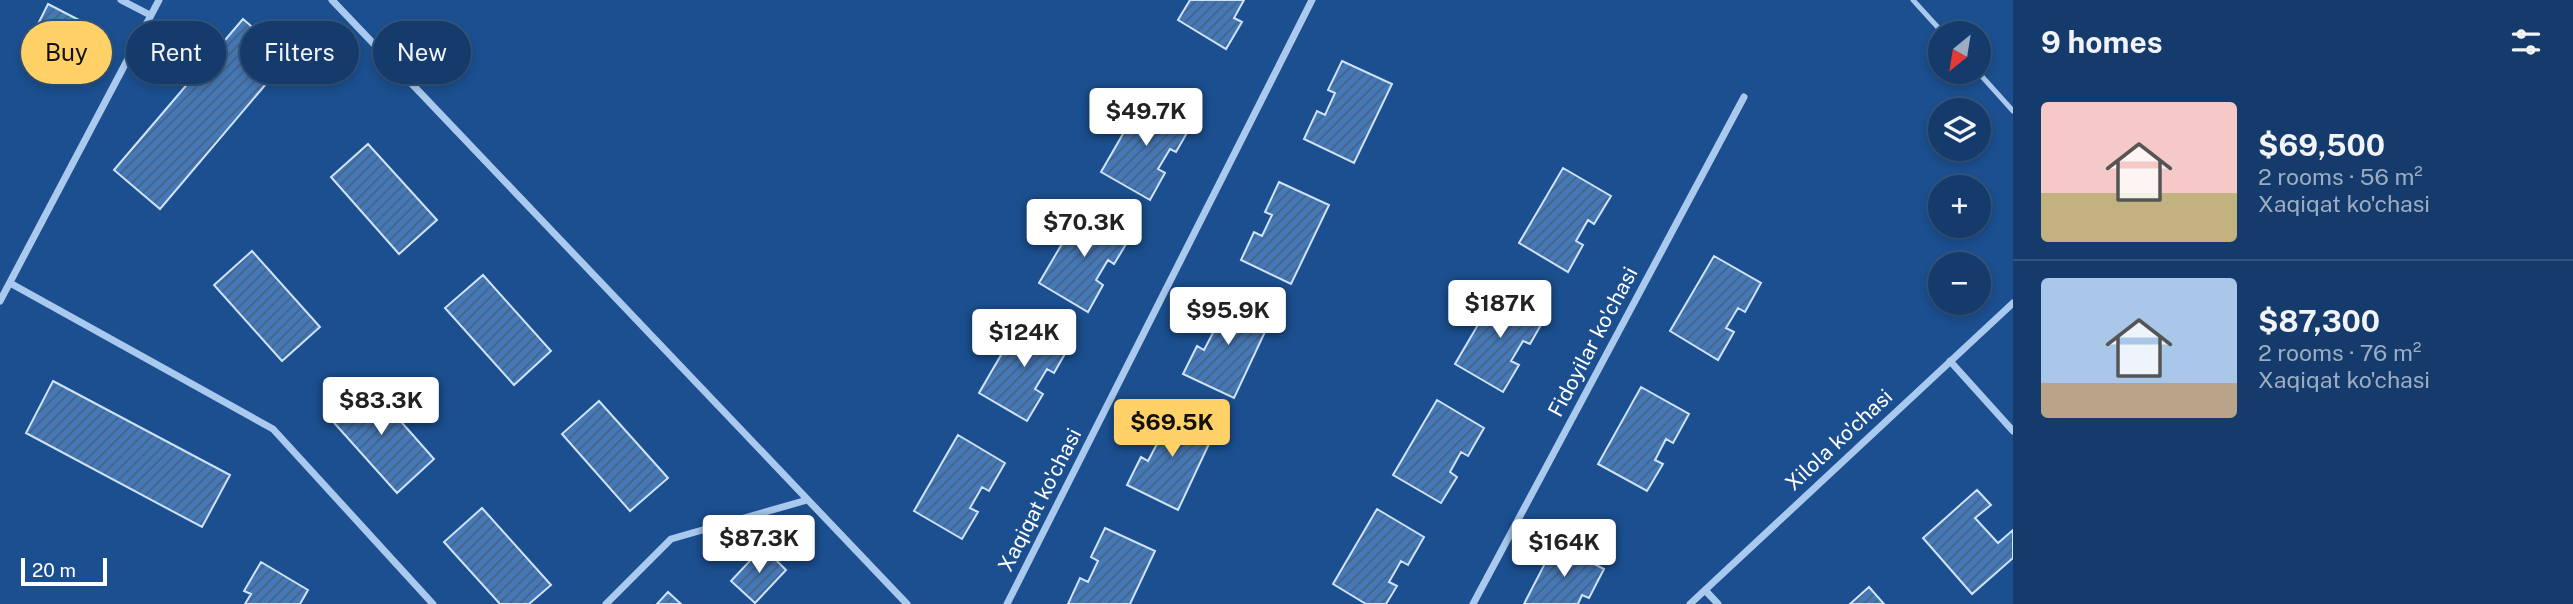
<!DOCTYPE html>
<meta charset="utf-8">
<style>
body{margin:0;font-family:"Public Sans",sans-serif;background:#214673;color:#f1f3f6;height:100vh;display:flex;flex-direction:column;font-size:26px;white-space:nowrap}
*{box-sizing:border-box;margin:0}
p{font-size:23px;color:#9dadc1}
.icon{flex:none;width:38px;height:38px;fill:none;stroke:currentColor;stroke-width:2;stroke-linecap:round;stroke-linejoin:round}
.map{position:relative;flex:1;overflow:hidden}
.side{display:flex;flex-direction:column;background:#143b6b;width:560px}
.side>*{flex:none}
.guide{position:absolute;left:21px;top:21px;width:665px;height:63px;display:flex;gap:14px}
.needle{width:46px;rotate:210deg}
.controls{position:absolute;left:1928px;top:21px;display:grid;gap:14px}
.controls a{display:grid;place-items:center;width:63px;height:63px;border-radius:50%;background:#143b6b;box-shadow:0 4px 10px #0003,0 0 0 2px #33557e;font-size:35px}
.scale{position:absolute;left:21px;bottom:18px;width:86px;box-sizing:border-box;padding-left:7px;border:4px solid #fff;border-top:0;font-size:19px;line-height:24px;white-space:nowrap;color:#fff;-webkit-text-stroke:5px #1b4f8f;paint-order:stroke}
.price{position:absolute;translate:-50% -60px;padding:0 16px;border-radius:7px;background:#fff;color:#222;font-size:23px;line-height:46px;filter:drop-shadow(0 2px 4px #0008)}
.price::after{content:'';position:absolute;left:50%;top:42px;width:21px;height:16px;margin-left:-10px;background:inherit;clip-path:polygon(0 0,100% 0,50% 100%)}
.price.selected{background:#ffd166;color:#111}
ul{padding:0;list-style:none}
li{display:flex;align-items:center;gap:21px;height:175px;padding:0 28px}
li+li{border-top:2px solid #33557e}
li span{display:grid;place-items:center;flex:none;width:196px;height:140px;border-radius:7px;color:#555}
li>.icon{margin-inline-start:auto}
span .icon{width:84px;height:84px;fill:#fffc;stroke-width:1}
li b{font-size:30px}
h2{display:flex;justify-content:space-between;align-items:center;height:84px;padding:0 28px;font-size:30px}
.tag{padding:0 24px;border-radius:32px;background:#143b6b;box-shadow:0 4px 10px #0003,0 0 0 2px #33557e;font-size:24px;line-height:63px}
.tag.selected{background:#ffd166;color:#111}
main{display:flex;flex:1;min-height:0}
.map>svg:first-child{display:block}
</style>
<main>
<div class="map">
<svg width="2013" height="604" viewBox="0 0 2013 604">
<defs>
<pattern id="building-hatch" width="6" height="6" patternUnits="userSpaceOnUse" patternTransform="scale(1.75)"><rect width="6" height="6" fill="#4478b7"/><path d="M-1 1l2-2M0 6l6-6M5 7l2-2" fill="none" stroke="#486282"/></pattern>
</defs>
<rect width="100%" height="100%" fill="#1b4f8f"/>
<path fill="url(#building-hatch)" stroke="#cfe3fa" stroke-width="2" d="M1190,0h54l-10,18 8,4 -16,27 -48,-29z
M48,4l31,16 -14,29 -32,-15z
M243,19l45,39 -128,151 -46,-39z
M1342,61l50,23 -38,79 -50,-24 13,-28 8,4 10,-22 -7,-3z
M1145,96l47,28 -16,28 -6,-3 -12,20 7,4 -15,27 -49,-28z
M368,144l69,76 -38,34 -68,-77z
M1563,168l48,28 -17,28 -6,-4 -12,21 7,4 -15,27 -49,-29z
M1279,182l50,23 -38,79 -50,-24 13,-28 8,4 10,-21 -7,-3z
M1083,208l48,28 -17,28 -6,-4 -12,20 7,5 -15,27 -49,-29z
M252,251l68,76 -38,34 -68,-76z
M1714,256l47,27 -16,29 -7,-4 -12,20 8,4 -16,28 -48,-29z
M483,275l68,76 -37,34 -69,-77z
M1499,289l47,27 -16,28 -7,-3 -12,20 8,4 -16,27 -48,-28z
M1222,296l49,23 -37,79 -51,-24 14,-28 7,4 11,-21 -7,-4z
M1023,317l47,28 -16,28 -7,-4 -12,20 8,5 -16,27 -48,-28z
M53,381l177,94 -28,52 -176,-94z
M366,382l68,77 -37,34 -69,-77z
M1641,387l48,27 -16,29 -7,-4 -11,21 8,4 -16,27 -49,-27z
M1437,400l47,28 -16,28 -7,-4 -11,20 7,5 -16,26 -48,-28z
M599,401l69,77 -38,33 -68,-77z
M1166,408l49,23 -37,79 -51,-25 14,-28 7,4 11,-21 -7,-3z
M958,435l47,28 -16,28 -7,-4 -12,21 8,4 -16,27 -48,-28z
M1977,490l14,15 -16,13 23,25 15,-13v28l-41,36 -49,-56z
M482,508l69,77 -22,19h-29l-56,-62z
M1377,509l47,28 -16,28 -7,-4 -12,21 8,4 -11,18h-20l-33,-20z
M1105,528l50,23 -25,53h-62l12,-26 8,4 10,-21 -7,-4z
M1555,544l49,25 -15,29 -7,-3 -4,9h-54z
M763,547l23,23 -31,33 -24,-22z
M261,562l47,28 -8,14h-55l6,-10 -7,-3z
M1869,587l15,17h-34z
M668,592l13,12h-24z"/>
<g fill="none" stroke-linecap="round" stroke-linejoin="round">
<path stroke="#a9c9ee" stroke-width="5" d="M1913,0l30,33
M1978,72l35,39"/>
<path stroke="#a9c9ee" stroke-width="7" d="M121,0l29,15
M332,0l575,604
M10,283l263,146 160,175
M0,301l159,-301
M1950,361l63,70
M1705,590l13,14
M606,604l65,-65 136,-39
M1007,604l305,-604
M1473,604l271,-507
M1690,604l323,-301"/>
</g>
<g text-anchor="middle" stroke-width="6" stroke-linejoin="round" paint-order="stroke">
<g font-size="21" fill="#fff" stroke="#1b4f8f">
<text transform="translate(1593 342) rotate(-62)" y="7">Fidoyilar ko'chasi</text>
<text transform="translate(1839 440) rotate(-43)" y="7">Xilola ko'chasi</text>
<text transform="translate(1040 500) rotate(-63)" y="7">Xaqiqat ko'chasi</text>
</g>
</g>
</svg>
<div class="controls">
<a><svg class="needle" viewBox="-14 -14 28 28"><path d="M0-13l5 13h-10z" fill="#e53935"/><path d="M0 13l5-13h-10z" fill="#9dadc1"/></svg></a>
<a><svg class="icon" aria-label="layers" viewBox="0 0 24 24"><path d="M12 4l9 5-9 5-9-5zM3 14l9 5 9-5"/></svg></a>
<a>+</a>
<a>−</a>
</div>
<div class="scale">20 m</div>
<b class="price" style="left:1146px;top:148px">$49.7K</b>
<b class="price" style="left:1084px;top:259px">$70.3K</b>
<b class="price" style="left:1500px;top:340px">$187K</b>
<b class="price" style="left:1228px;top:347px">$95.9K</b>
<b class="price" style="left:1024px;top:369px">$124K</b>
<b class="price" style="left:381px;top:437px">$83.3K</b>
<b class="price selected" style="left:1172px;top:459px">$69.5K</b>
<b class="price" style="left:759px;top:575px">$87.3K</b>
<b class="price" style="left:1564px;top:579px">$164K</b>
<div class="guide">
<a class="tag selected">Buy</a>
<a class="tag">Rent</a>
<a class="tag">Filters</a>
<a class="tag">New</a>
</div>
</div>
<section class="side">
<h2>9 homes<svg class="icon" aria-label="filters" viewBox="0 0 24 24"><path d="M4 7h16M4 17h16"/><circle cx="9" cy="7" r="2"/><circle cx="15" cy="17" r="2"/></svg></h2>
<ul>
<li><span style="background:linear-gradient(#f6c9c9 65%,#c2b280 0)"><svg class="icon" aria-label="home" viewBox="0 0 24 24"><path d="M3 11l9-7 9 7M6 9v11h12V9"/></svg></span><div><b>$69,500</b><p>2 rooms · 56 m²</p><p>Xaqiqat ko'chasi</p></div></li>
<li><span style="background:linear-gradient(#a9c7e8 75%,#b9a48a 0)"><svg class="icon" aria-label="home" viewBox="0 0 24 24"><path d="M3 11l9-7 9 7M6 9v11h12V9"/></svg></span><div><b>$87,300</b><p>2 rooms · 76 m²</p><p>Xaqiqat ko'chasi</p></div></li>
</ul>
</section>
</main>
